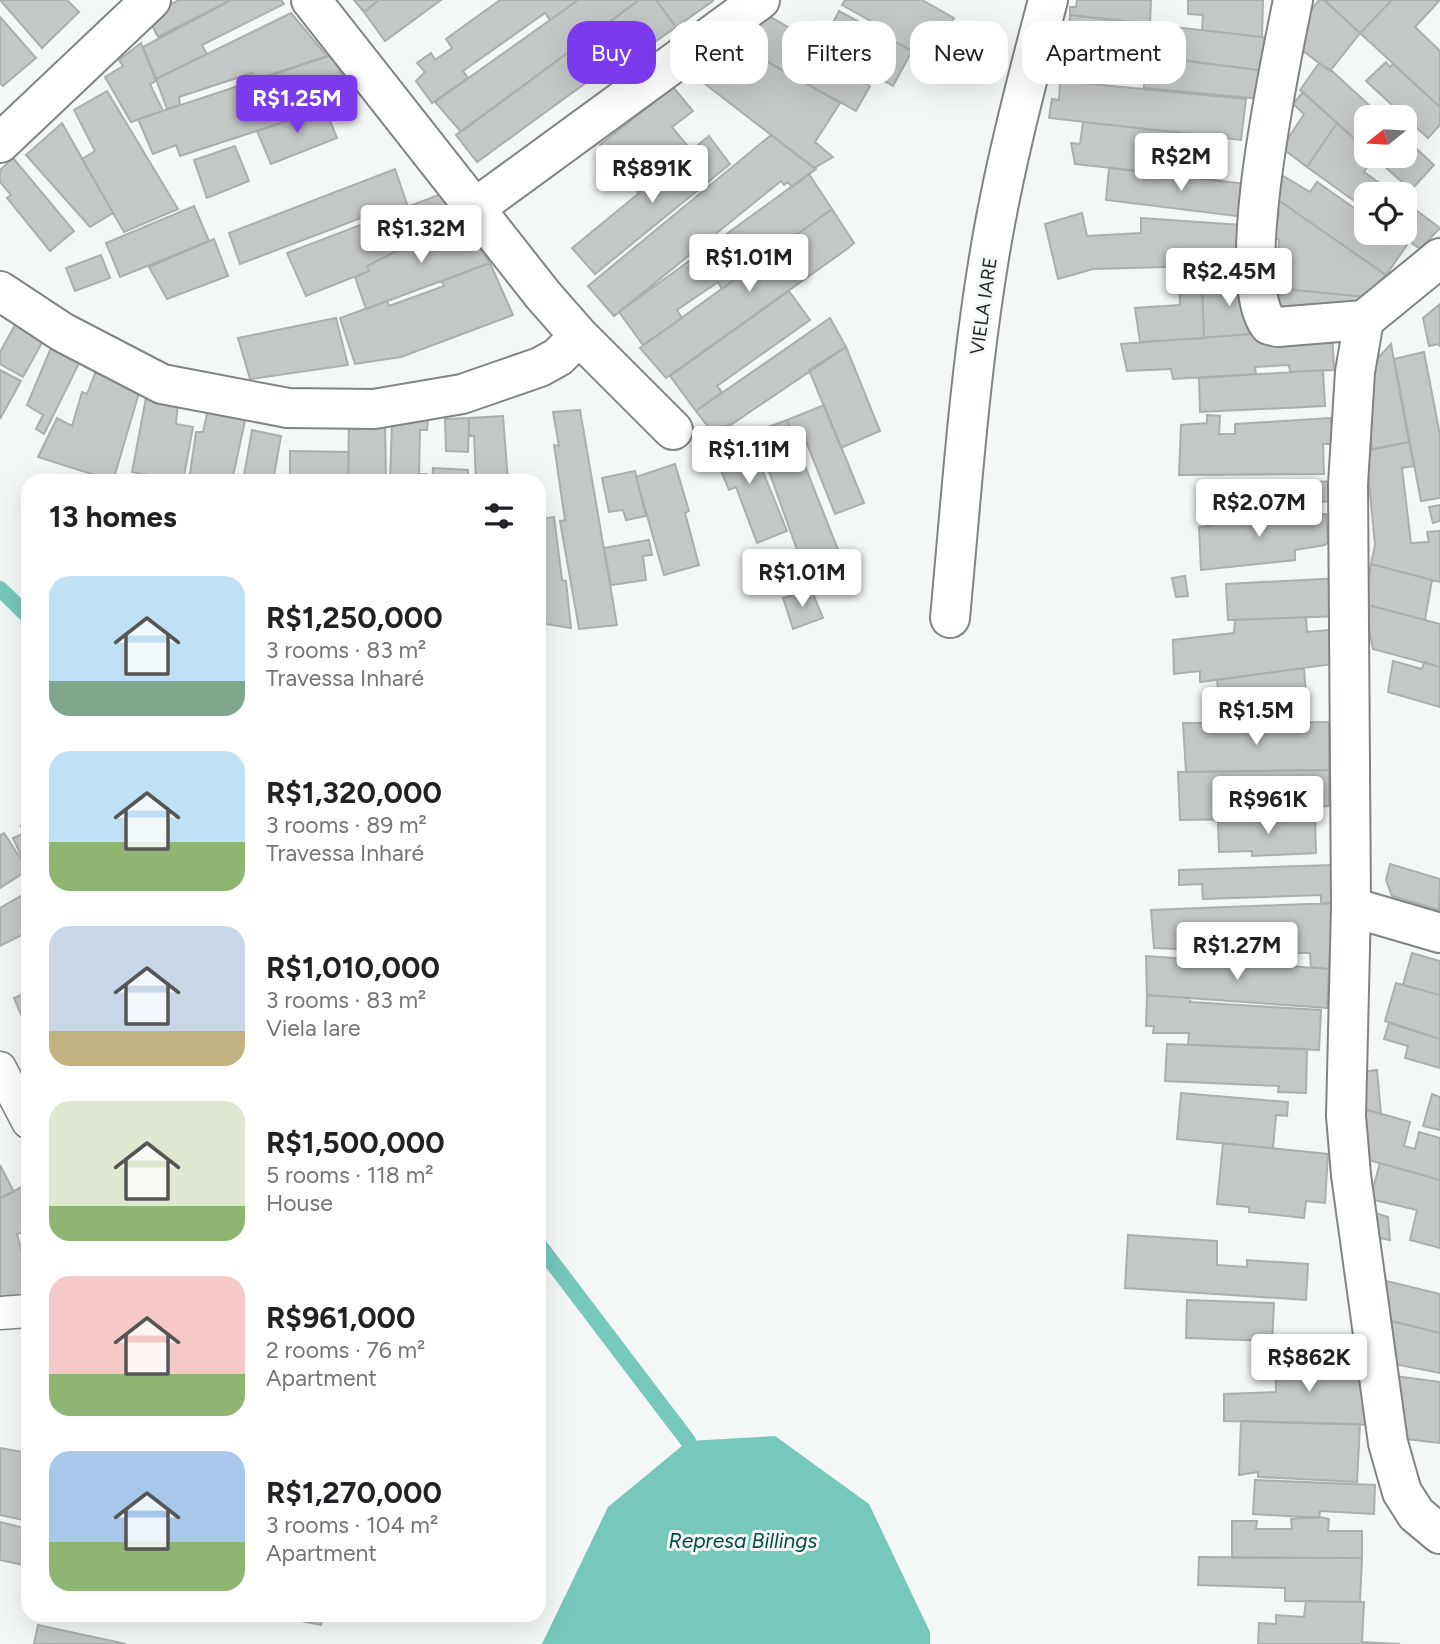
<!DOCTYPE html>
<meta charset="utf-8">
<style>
body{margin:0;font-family:Figtree,sans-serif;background:#f2f2f2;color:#202124;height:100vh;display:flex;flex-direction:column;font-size:26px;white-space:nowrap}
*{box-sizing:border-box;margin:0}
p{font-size:23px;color:#757577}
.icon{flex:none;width:38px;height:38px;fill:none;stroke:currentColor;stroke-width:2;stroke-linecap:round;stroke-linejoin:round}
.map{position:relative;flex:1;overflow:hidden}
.sheet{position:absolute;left:21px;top:474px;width:525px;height:1148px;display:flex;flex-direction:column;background:#fff;border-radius:21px;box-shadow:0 7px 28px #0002}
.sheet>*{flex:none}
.banner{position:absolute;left:567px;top:21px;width:665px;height:63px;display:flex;gap:14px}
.needle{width:46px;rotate:252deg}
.buttons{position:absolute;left:1354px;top:105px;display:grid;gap:14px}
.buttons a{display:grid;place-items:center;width:63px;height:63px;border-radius:14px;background:#fff;box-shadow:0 7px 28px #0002;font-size:35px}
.price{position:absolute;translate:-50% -60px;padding:0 16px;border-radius:7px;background:#fff;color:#222;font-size:23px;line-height:46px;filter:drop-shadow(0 2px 4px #0008)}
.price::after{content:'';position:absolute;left:50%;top:42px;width:21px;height:16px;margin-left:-10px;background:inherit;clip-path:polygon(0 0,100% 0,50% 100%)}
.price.current{background:#7c3aed;color:#fff}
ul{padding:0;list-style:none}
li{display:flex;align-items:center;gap:21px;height:175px;padding:0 28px}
li span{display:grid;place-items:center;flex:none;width:196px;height:140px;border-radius:21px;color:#555}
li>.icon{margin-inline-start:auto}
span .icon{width:84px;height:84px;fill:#fffc;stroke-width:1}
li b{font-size:30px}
h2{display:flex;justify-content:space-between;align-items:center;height:84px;padding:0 28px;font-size:30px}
.chip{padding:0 24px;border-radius:21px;background:#fff;box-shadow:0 7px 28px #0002;font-size:24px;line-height:63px}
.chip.current{background:#7c3aed;color:#fff}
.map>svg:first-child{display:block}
</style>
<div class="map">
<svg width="1440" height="1644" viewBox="0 0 1440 1644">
<rect width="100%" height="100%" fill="#f3f7f6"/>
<path fill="#76c8bb" d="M775,1436l94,68 61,128v12h-388l66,-137 80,-66z"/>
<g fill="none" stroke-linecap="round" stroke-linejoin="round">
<path stroke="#76c8bb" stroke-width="16" d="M0,589l28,27
M539,1245l149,196"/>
</g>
<path fill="#c3c7c6" stroke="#aaaead" stroke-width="2" d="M0,0h67l12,12 -37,36z
M179,0h52l-73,37 -11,-21z
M231,0h50l3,4 -82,41 5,9 -51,25 -13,-32z
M354,0h25l-15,12z
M379,0h62l-56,41 -21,-29z
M500,0h78l-28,20 -5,-7 -82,58 5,7 -36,25 -16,-22 9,-9 -8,-9 14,-10 4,7 17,-12 -6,-9z
M578,0h61l-178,132 -26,-30z
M639,0h17l20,27 -41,29 -4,-6 -154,112 -21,-27z
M656,0h57v1l-37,26z
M845,0h77l32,18 -28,41 -55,-31 3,-5 -32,-18z
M1077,0h74l-1,24 -80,-9v-8h6z
M1188,0h75l-1,37 -60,-7 1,-15 -15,-1z
M1319,0h5l36,33 -30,38 -31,-23 5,-29z
M1324,0h68l-32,33z
M1392,0h48l-25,27 25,24v56l-80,-74z
M839,11l73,40 -19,35 -72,-41z
M291,13l36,43 -72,24 -3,-7 -73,24 1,8 -13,4 -11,-30z
M764,13l41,24 -6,6 71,43 -14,25 -127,-71z
M1070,15l208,24 -4,33 -207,-27z
M0,17l36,41 -33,28 -3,-3z
M729,40l111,63 -25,39 18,15 -19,11 -127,-98z
M141,43l15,38 -6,3 13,27 -32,11 -26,-45 18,-11 -4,-6z
M332,55l22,44 -174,57 -4,-11 -23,9 -15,-35z
M1145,56l121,15 -4,28 -118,-11z
M1386,62l4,5 3,-3 47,43v18l-12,13 -62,-57z
M1319,63l12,7 51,47h-15v33l-67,-60z
M1060,81l186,18 -5,41 -192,-22 3,-19 7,1z
M673,87l20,24 -21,16 19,23 -53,43 -38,-48z
M107,91l71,118 -54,23 -42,-73 13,-8 -21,-41z
M1303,92l34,31 -30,44 -25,-19 22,-34 -11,-10z
M325,108l12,30 -66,26 -14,-33z
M1083,122l128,14 -6,42 -130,-14 -4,-21 9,1z
M62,123l51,90 -23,14 -64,-72z
M1337,123l30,27v6l7,1 -10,15 31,22h-28v16l-60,-43z
M771,135l45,34 -24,18 -4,-5 -4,3 -3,-4 -167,135 -26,-30z
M709,136l21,28 -135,110 -23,-26z
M1405,138l29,27 -23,25 -38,-34h32z
M235,146l14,35 -42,17 -13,-38z
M13,158l61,73 -24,20 -43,-53 4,-3 -11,-13v-12z
M1109,168l145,17 -2,33 -146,-18z
M395,169l13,38 -32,12 -2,-6 -134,51 -11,-31z
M809,174l23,35 -110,80 -4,-7 -41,28 5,8 -39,27 -24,-33z
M1280,174l30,18 7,-10 50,35v16h22l18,12 -21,30 -115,-80z
M441,194l15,27 -89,45 2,5 -63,25 -19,-43z
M1271,195l115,80 -21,22 -89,-9 3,-48 -6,-4 6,-23 -9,-4z
M1405,202l35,26 -20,21 -22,-16h7z
M194,206l15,35 -89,36 -14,-34z
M832,209l22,34 -7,6 -181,129 -26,-30z
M1082,213l5,23 54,-3v-15l101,7v40l-149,4 -35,10 -13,-55z
M459,219l31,44 -124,46 -11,-32 14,-6 -2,-5z
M214,239l14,37 -61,23 -18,-32z
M101,255l9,23 -35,13 -9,-23z
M490,263l23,52 -112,42 -46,7 -15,-46 47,-17 2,5 55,-20 -2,-5z
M1254,279l4,54 -54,5 -2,-57z
M1202,281l2,57 -64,4 -5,-34 45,-3 -1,-22z
M1276,288l89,9 -41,24 -47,-8z
M789,291l21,29 -93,66 5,6 -26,19 -26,-35z
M1440,304v43l-1,-3 -10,2 -6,-28z
M20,316l28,16 -25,45 -23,-13v-12z
M336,318l12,47 -98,14 -12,-41z
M830,318l16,29 -114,77 -20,8 -16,-21z
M1332,328l2,42 -44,2 -1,-7 -34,2 1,7 -83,5 -2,-10 -44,2 -6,-27z
M55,338l27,19 -38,77 -8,-5 7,-14 -16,-10z
M1391,344l18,98 -37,7 -8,-76z
M846,347l34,84 -39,17 -32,-78z
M1424,352l16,83v63l-19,3 -27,-142z
M98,366l41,27 -26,88 -75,-24 19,-39 15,8 10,-34 5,2z
M0,370l21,11 -21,38z
M1323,370l2,36 -125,6 -1,-34z
M146,398l32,5 -2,21 17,3 -10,54 -51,-9z
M824,405l40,98 -29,11 -32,-80 -9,4 -7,-18z
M208,409l38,7 -14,65h-43l7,-49h7z
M580,410l37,215 -38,4 -19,-108 5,-1 -11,-75 5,1 -6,-34z
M1207,415l13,1 -1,18h16v-10l96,-6 2,26h-10l1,30 -145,1 2,-50 26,-2z
M503,416l5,65h-32l-2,-45 -5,-1v-17z
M469,418l-1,34 -22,-1 -1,-32z
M428,420l-1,10h-7l-1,44h8v7h-37l2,-59z
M787,420l57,145 -33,24 -56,-157z
M349,422h36l1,59h-38z
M252,430l29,6 -8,45h-30z
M748,435l39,96 -30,12 -21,-56 -7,3 -12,-29 -8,2 -4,-11z
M1409,442l5,24 -12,2 9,75 18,-1 -2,-10 13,-1v51l-69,-18 4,-19 -9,-94z
M290,451l59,1 -1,29h-58z
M675,464l14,47 -4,2 14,52 -35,10 -28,-98z
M433,468l35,2v11h-36z
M635,471l11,45 -20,4 -3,-10 -14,2 -7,-34z
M1338,481l-1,19 -24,3 1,12 -108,3 -1,-32z
M1440,505v16l-7,2 -4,-16z
M1326,514l2,28 -3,3 -30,5v10l-94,10 -2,-43 12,-1v-8z
M554,517l8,63 4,1 5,47 -32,-5v-104z
M649,540l3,15 -9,1 3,24 -35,5 -7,-37z
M1371,564l61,16 -7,40 -61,-16z
M1185,576l3,20 -12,1 -4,-19z
M1341,578l1,38 -114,4 -2,-36z
M811,589l12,29 -30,11 -10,-31z
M1364,604l76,20v43l-67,-18z
M1306,617l1,15 34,-3v34l-141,19v-11l-26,3 -1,-34 61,-7 1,-13z
M1393,661l29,8 2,-7 16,5v40l-52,-15z
M1304,668l3,41 -14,2v-9l-48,4v-6l-25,3 -3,-23z
M1329,722v48l-143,2 -3,-49z
M1329,770v36l-78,5 1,8 -72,1 -2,-48z
M1315,817l1,36 -64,3v-5l-33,1 -1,-33z
M28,823v40l-3,1 -12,-26 12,-5 -4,-7z
M4,833l24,37 -28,18v-53z
M1390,864l50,15 -1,31 -47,-14 -6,-16z
M1333,865l-1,38 -11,1v-9l-118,4 -1,-15 -23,1v-15z
M28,892v40l-28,14v-38z
M1332,903l-3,66 -18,-2 -1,-14h-14l1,5 -87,-1 -1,-7 -55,-2 -3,-38z
M1412,953l28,8v34l-37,-10z
M1146,956l183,13 -2,39 -180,-13z
M1396,983l44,12v44l-55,-18z
M28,992v39l-14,-33z
M1147,995l44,3 -1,4 131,8 -2,40 -131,-5 1,-12h-36l1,-7h-8z
M1389,1023l51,16v29l-35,-10 3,-12 -24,-7z
M1167,1044l140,5 -1,44 -28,-1 1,-6 -114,-5z
M1377,1070l4,44 -23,-7 -4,-34z
M1181,1093l107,9 -1,14 -11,-1 -3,33 -96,-9z
M1432,1094l8,3v33l-17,-4z
M1358,1107l52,15 -6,24 11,3 4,-17 21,6v42l-75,-21z
M1223,1143l105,11 -3,49 -19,-2 -2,17 -55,-6v-5l-32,-3z
M1380,1163l60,17v68l-30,-8 7,-30 -47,-11z
M0,1165l14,27 -14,6z
M22,1187l6,17v27l-11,3 11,42v33h-28v-111z
M1372,1212l16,5 2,23 -16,-3z
M1128,1235l89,6v24l30,2v-7l61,4 -2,36 -181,-12z
M1382,1280l58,14v39l-49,-12z
M1187,1300l87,3 -2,38 -86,-3z
M1391,1321l49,12v40l-56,-11 -2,-13z
M1275,1358h93l5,67 -149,-4v-27l52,-2z
M1395,1376l45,6v61l-43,-5z
M1241,1421l119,3 -3,58 -99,-5v-5l-19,3z
M0,1448l28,5v68l-28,-6z
M1255,1480l120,5 -1,29 -54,-3 -1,7 -66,-4z
M1320,1517l9,2 -1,12h34v27h-130v-37h25l-1,8h36l-1,-10z
M0,1522l28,7v37l-28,-6z
M1199,1557l163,1 -2,44 -75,-1v-13l-87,-3z
M1306,1601l58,1 -2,40 38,2h-142l1,-21 17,1v-9l28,2z
M288,1615h35l-2,10 -34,-7z
M38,1625l88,19h-92z"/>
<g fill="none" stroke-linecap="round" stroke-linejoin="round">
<defs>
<path id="lane" d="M0,1068l28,54
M0,1313l28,-2"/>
<path id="street" d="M311,0l232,295 36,41 94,94
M1293,0c-12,61 -60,278 -24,325l8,2 87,-7 76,-62
M0,143l151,-143
M475,208l285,-208
M0,291l62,41 100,52 126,24 86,1 88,-15 78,-27 18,-10 21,-21
M1364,320l-9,52 -7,112 3,423 -5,209 5,59 37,268 14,49 14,22 24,20
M950,618c11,-118 19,-237 38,-354 14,-89 37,-176 60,-264
M1351,907l89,26"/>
</defs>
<use href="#lane" stroke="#808483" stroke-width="35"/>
<use href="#street" stroke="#808483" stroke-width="42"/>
<use href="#lane" stroke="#fff" stroke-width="32"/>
<use href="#street" stroke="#fff" stroke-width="38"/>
</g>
<g text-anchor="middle" stroke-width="6" stroke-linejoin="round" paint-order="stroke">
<g font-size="19" fill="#272928" stroke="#f3f7f6">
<text transform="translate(983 306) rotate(-82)" y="7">VIELA IARE</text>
</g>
<g font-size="21" font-style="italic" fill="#004c44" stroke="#f3f7f6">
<text x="743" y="1548">Represa Billings</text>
</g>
</g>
</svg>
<div class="buttons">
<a><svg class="needle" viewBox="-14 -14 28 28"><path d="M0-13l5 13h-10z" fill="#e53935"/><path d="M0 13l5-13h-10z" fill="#757577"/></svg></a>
<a><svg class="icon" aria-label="locate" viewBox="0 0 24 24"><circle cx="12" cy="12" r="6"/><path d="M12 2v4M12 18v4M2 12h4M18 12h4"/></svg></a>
</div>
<b class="price current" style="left:297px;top:135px">R$1.25M</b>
<b class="price" style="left:1181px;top:193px">R$2M</b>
<b class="price" style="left:652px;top:205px">R$891K</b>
<b class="price" style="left:421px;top:265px">R$1.32M</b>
<b class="price" style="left:749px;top:294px">R$1.01M</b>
<b class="price" style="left:1229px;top:308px">R$2.45M</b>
<b class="price" style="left:749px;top:486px">R$1.11M</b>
<b class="price" style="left:1259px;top:539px">R$2.07M</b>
<b class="price" style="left:802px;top:609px">R$1.01M</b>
<b class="price" style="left:1256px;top:747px">R$1.5M</b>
<b class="price" style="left:1268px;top:836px">R$961K</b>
<b class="price" style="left:1237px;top:982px">R$1.27M</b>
<b class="price" style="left:1309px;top:1394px">R$862K</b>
<div class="banner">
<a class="chip current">Buy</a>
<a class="chip">Rent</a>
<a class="chip">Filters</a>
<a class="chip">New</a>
<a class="chip">Apartment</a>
</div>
<section class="sheet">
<h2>13 homes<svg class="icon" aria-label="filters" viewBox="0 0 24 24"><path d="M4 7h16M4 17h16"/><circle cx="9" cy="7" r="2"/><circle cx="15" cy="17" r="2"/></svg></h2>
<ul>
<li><span style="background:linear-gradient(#bfe0f5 75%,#7fa58c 0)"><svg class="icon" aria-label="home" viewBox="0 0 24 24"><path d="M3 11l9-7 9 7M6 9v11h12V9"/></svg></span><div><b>R$1,250,000</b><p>3 rooms · 83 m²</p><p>Travessa Inharé</p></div></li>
<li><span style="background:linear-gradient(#bfe0f5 65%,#8fb573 0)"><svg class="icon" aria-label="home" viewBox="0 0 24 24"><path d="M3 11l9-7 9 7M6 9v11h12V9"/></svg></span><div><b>R$1,320,000</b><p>3 rooms · 89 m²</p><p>Travessa Inharé</p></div></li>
<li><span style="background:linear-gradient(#c9d6e8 75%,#c2b280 0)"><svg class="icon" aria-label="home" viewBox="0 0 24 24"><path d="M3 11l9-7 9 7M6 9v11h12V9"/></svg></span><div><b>R$1,010,000</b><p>3 rooms · 83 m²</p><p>Viela Iare</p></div></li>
<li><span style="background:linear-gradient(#dfe7d0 75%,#8fb573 0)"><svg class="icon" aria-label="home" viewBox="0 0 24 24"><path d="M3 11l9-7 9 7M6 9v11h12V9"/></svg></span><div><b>R$1,500,000</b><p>5 rooms · 118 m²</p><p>House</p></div></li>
<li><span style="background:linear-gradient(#f6c9c9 70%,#8fb573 0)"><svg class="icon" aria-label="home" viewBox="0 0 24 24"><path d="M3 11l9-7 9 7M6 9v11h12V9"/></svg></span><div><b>R$961,000</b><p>2 rooms · 76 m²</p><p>Apartment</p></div></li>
<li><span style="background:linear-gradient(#a9c7e8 65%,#8fb573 0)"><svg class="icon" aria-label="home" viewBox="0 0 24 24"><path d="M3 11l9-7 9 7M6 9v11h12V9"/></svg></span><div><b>R$1,270,000</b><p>3 rooms · 104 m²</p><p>Apartment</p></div></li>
</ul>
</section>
</div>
